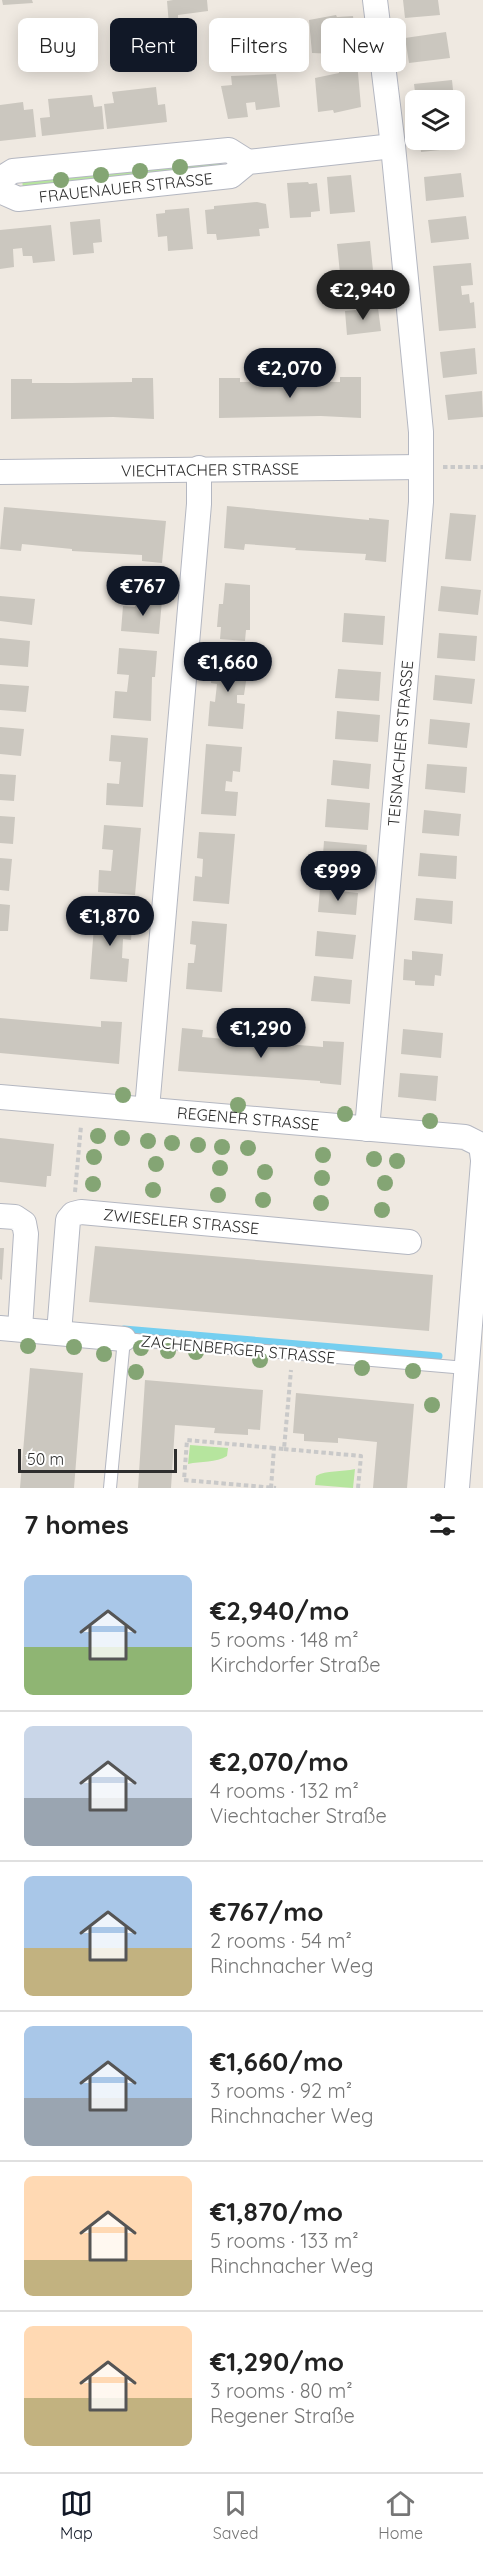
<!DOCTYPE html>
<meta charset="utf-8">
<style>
body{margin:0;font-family:Quicksand,sans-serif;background:#f6f6f6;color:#222;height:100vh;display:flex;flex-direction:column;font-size:22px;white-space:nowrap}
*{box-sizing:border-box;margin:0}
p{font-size:20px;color:#767676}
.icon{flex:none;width:33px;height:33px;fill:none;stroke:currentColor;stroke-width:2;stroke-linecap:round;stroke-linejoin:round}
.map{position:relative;height:1488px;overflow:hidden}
.side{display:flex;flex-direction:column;background:#fff;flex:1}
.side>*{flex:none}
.hud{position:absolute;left:18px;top:18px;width:447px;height:54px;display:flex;gap:12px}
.buttons{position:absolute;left:405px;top:90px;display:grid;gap:12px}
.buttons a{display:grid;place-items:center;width:60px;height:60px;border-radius:9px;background:#fff;box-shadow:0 3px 15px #0003;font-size:30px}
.scale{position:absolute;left:18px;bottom:15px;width:159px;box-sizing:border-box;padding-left:6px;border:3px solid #2e2e2e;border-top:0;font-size:16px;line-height:21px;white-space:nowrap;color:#2e2e2e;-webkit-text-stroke:4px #fff;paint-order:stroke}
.price{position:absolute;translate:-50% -51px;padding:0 14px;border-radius:21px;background:#111827;color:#fff;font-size:20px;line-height:39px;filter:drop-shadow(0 2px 3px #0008)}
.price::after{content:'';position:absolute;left:50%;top:36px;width:18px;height:14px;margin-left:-9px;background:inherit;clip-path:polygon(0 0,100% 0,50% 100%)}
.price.on{background:#222;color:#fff}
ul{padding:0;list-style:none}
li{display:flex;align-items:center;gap:18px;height:150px;padding:0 24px}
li+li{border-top:2px solid #e0e0e0}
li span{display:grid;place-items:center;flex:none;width:168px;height:120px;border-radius:9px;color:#555}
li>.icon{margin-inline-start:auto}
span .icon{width:72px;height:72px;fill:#fffc;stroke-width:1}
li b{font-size:26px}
h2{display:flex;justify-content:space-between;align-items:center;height:72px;padding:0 24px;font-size:26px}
.tag{padding:0 21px;border-radius:9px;background:#fff;box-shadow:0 3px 15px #0003;font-size:21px;line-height:54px}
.tag.on{background:#111827;color:#fff}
.dock{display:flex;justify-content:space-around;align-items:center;height:84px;border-top:2px solid #e0e0e0;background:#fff;font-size:16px;color:#767676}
.dock a{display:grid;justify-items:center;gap:3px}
.dock .on{color:#111827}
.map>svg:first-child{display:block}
</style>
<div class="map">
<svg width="483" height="1488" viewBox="0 0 483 1488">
<rect width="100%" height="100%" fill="#efe9e1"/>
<path fill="#b6e59e" d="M221,157l1,12 -199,21 -1,-12z
M190,1445l38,3 -1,8c-11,7 -26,5 -39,8z
M355,1469l-2,19 -38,-3 1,-9c10,-6 26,-4 39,-7z"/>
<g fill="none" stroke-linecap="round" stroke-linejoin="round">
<path stroke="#75cff0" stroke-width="7" d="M124,1329l315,27"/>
</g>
<path fill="#cbc7bf" d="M2,0h30l1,3 -30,2z
M173,0h34l1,11 -30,4v9l-9,1 -2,-24z
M403,0h35l2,15 -35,3z
M336,15l1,2 16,-1 8,91 -27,6 -1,-3 -15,2 -3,-34 24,-5 -2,-19 -25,-1 -3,-33z
M446,32l4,26 -41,5 -4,-25z
M276,74l4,33 -24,3 -1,-8 -9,1 2,14 -20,2 -7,-33 11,-1 -1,-9z
M452,80l2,20h-38l-2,-16z
M156,87l2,18 7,-1 2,18 -60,7 -3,-25 10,-1 -2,-11z
M92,95l2,12 8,-1 2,23 -62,7 -2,-18 10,-1 -2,-18z
M23,102l1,8 9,-1 3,28 -36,4v-36z
M454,120l5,28 -38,4 -1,-12h34z
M461,173l3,24 -38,4 -2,-24z
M351,175l4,37 -25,2 -3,-37z
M308,182l1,2 8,-1 3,28 -9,1v5l-21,1 -3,-35z
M257,202l9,2 3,24 -10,1 1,7 -43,4 -1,-6h-9l-2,-24 9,-1v-3z
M189,208l4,41 -25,2 -1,-15 -9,1 -2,-23 9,-1v-3z
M466,216l3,23 -38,4 -3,-23z
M100,219l2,23 -9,1 1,10 -21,2 -3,-33z
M51,225l4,36 -22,2 -1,-7h-9l-1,-8 -9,1 1,18 -14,2v-39z
M370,241l5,49 -33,3 -5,-49z
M471,263l2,22 -12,1 1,9 7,-1 1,9 4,-1 2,26 -37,3 -6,-65z
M378,308l3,23 -34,4 -2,-24z
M475,348l2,26 -34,4 -3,-26z
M340,377h21v41l-40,-2 -102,2v-40h21v4h100z
M132,378h21l1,41 -41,-2 -102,2v-40h21v4h40l60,-1z
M482,391l1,26 -35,3 -3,-25z
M227,506l142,14v-2l20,2 -3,42 -21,-2 1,-6 -71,-4 1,-2 -51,-4 -1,6 -20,-2z
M4,507l162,14 -4,42 -20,-2v-6l-70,-4v-2l-50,-5 -1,7 -21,-2z
M450,513l26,2 -5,46 -26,-2z
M225,583l25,2v45h-4l-1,11 -25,-2 1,-12h-4l2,-23h4z
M441,586l40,4 -3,25 -40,-4z
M0,596l35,3 -3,26 -32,-4z
M135,598l27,2 -3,34 -38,-3 2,-25 12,1z
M344,613l41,3 -2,29 -41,-3z
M439,633l38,3 -2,25 -38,-3z
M0,638l30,3 -2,26 -28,-2z
M119,648l38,3 -2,26h-3l-1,44 -38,-3 2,-27 12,1 2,-17 -12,-1z
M214,658l35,3 -5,34h-7v8l8,1 -2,25 -35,-3 2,-25 5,1 2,-18 -6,-1z
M338,669l43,3 -2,29 -44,-3z
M435,675l40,4 -3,25 -39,-4z
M0,684l29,2 -3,26 -26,-2z
M337,711l43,4 -2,27 -43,-3z
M430,719l40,4 -3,25 -39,-4z
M0,727l24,2 -3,27 -21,-2z
M111,735l37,3 -5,69 -37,-2 1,-22 12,1 2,-22 -12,-1z
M206,744l36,3 -2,25 -7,-1 -1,11 -6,-1 -1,10 13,1 -2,24 -35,-2z
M333,760l38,4 -2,25 -38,-4z
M427,764l40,3 -2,26 -40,-4z
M0,774l16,1 -2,26 -14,-1z
M327,799l43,4 -2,27 -43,-3z
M424,810l37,4 -2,22 -37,-3z
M0,816l15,1 -2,27 -13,-1z
M104,825l37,3 -6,67 -37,-3 1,-22 12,1 2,-21 -11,-1z
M199,832l36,2 -6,70 -36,-3 2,-25 7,1 1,-18 -6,-1z
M324,841l43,4 -2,27 -43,-4z
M420,853l37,3 -1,23 -38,-3z
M0,858l12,1 -3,32 -9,-1z
M320,889l38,4 -2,22 -38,-3z
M416,898l37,3 -1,23 -38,-4z
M0,904l10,1 -2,26h-8z
M95,913l38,4 -2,23 -8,-1 -1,19 7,1 -2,23 -37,-3z
M192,921l35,3 -5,68 -36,-3 2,-26h6l2,-18 -6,-1z
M317,931l39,4 -3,24 -38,-3z
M412,951l31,3 -2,22 -6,-1 -1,11 -19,-1v-4l-12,-1 1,-21 8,1z
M314,976l38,4 -2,24 -39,-3z
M0,1018l101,9v-6l21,1 -3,42 -119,-11z
M182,1028l21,2 -1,7 121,10v-6l21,1 -3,43 -21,-2v-2l-142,-10z
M403,1029l40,4 -2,25 -40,-4z
M400,1073l38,3 -2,25 -38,-4z
M0,1138l54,6 -3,32h-4l-1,11 -46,-5z
M95,1246l338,29 -4,56 -340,-29z
M0,1248h4l-2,32 -2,-1z
M30,1368l53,5 -9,115h-54z
M145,1380l118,10 -3,40 -12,-1v6l-34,-2 1,-5 -40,-3 -4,63h-33z
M296,1393l118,11 -7,84h-34l4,-46 -39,-4v5l-34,-2v-7l-11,-1z"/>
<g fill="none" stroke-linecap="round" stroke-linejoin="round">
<defs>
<path id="lane" d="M110,1488l14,-149 342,29"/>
<g id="street">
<path d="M0,179l13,-8 216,-21 19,12"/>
<path id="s1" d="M0,191l18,8 213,-23 17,-14 145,-16"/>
<path id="s2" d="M0,472l421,-5"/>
<path id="s3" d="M0,1097l465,40 16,8 2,15"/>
<path d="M147,1109l52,-605v-36"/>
<path id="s4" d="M367,1129l54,-627v-70l-28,-286 -18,-146"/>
<path d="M0,1216l15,1 9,6 2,11 -6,95"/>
<path d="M0,1328l124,11"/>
<path id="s5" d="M59,1333l9,-113 5,-6 8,-2 328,30"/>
<path d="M457,1488l26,-326"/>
</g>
</defs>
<use href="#lane" stroke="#b4b7c1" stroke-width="14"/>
<use href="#street" stroke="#b4b7c1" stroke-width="26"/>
<path stroke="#c9c9c9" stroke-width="4" stroke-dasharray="4.5 3" stroke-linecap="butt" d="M443,467h40
M75,1192l6,-66
M274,1448l-87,-8 -3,40 92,8
M284,1449l77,7 -3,32
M271,1488l3,-40 10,1 7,-79"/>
<use href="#lane" stroke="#fff" stroke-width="12"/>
<use href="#street" stroke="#fff" stroke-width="24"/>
</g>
<g fill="#84a574">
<circle cx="180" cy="167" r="8"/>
<circle cx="140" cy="171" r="8"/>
<circle cx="101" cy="175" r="8"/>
<circle cx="61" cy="180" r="8"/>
<circle cx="123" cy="1095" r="8"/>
<circle cx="238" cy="1105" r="8"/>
<circle cx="345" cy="1114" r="8"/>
<circle cx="430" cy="1121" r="8"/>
<circle cx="98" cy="1136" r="8"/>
<circle cx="122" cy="1138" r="8"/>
<circle cx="148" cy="1141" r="8"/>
<circle cx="172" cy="1143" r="8"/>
<circle cx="198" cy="1145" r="8"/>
<circle cx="222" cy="1147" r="8"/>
<circle cx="248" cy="1148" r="8"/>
<circle cx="323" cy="1155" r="8"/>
<circle cx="94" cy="1157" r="8"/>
<circle cx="374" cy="1159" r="8"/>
<circle cx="397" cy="1161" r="8"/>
<circle cx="156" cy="1164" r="8"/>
<circle cx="220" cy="1168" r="8"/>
<circle cx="265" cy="1172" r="8"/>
<circle cx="322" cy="1178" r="8"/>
<circle cx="385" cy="1183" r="8"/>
<circle cx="93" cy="1184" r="8"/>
<circle cx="153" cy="1190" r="8"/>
<circle cx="218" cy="1195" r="8"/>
<circle cx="263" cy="1200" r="8"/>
<circle cx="321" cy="1203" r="8"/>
<circle cx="382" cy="1210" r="8"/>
<circle cx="28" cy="1346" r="8"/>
<circle cx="74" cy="1347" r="8"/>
<circle cx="141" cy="1348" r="8"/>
<circle cx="168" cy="1351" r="8"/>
<circle cx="196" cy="1352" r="8"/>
<circle cx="104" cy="1354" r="8"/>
<circle cx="260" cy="1360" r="8"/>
<circle cx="362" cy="1368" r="8"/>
<circle cx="413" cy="1371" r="8"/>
<circle cx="136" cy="1372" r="8"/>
<circle cx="432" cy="1405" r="8"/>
</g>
<g text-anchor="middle" stroke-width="4.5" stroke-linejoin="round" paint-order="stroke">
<g font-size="16" fill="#2e2e2e" stroke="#fff">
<text dy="6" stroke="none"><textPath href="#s1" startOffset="128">FRAUENAUER STRASSE</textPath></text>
<text dy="6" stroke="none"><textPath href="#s2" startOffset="210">VIECHTACHER STRASSE</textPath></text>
<text dy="6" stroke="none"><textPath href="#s4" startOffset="387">TEISNACHER STRASSE</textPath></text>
<text dy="6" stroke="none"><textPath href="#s3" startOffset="249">REGENER STRASSE</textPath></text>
<text dy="6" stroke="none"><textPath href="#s5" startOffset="230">ZWIESELER STRASSE</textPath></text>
<text transform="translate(238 1349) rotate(5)" y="6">ZACHENBERGER STRASSE</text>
</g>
</g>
</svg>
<div class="buttons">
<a><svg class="icon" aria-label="layers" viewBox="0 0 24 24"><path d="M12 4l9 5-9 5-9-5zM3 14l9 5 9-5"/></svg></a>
</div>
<div class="scale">50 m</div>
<b class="price on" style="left:363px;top:321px">€2,940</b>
<b class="price" style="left:290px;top:399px">€2,070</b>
<b class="price" style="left:143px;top:617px">€767</b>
<b class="price" style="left:228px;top:693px">€1,660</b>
<b class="price" style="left:338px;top:902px">€999</b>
<b class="price" style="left:110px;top:947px">€1,870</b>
<b class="price" style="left:261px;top:1059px">€1,290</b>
<div class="hud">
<a class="tag">Buy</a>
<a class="tag on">Rent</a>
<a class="tag">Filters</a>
<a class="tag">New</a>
</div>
</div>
<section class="side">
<h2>7 homes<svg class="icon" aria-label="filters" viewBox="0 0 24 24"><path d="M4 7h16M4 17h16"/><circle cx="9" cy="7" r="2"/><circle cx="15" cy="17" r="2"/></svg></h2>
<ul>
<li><span style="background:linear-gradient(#a9c7e8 60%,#8fb573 0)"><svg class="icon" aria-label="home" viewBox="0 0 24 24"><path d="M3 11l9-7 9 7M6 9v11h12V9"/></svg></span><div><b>€2,940/mo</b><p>5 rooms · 148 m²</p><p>Kirchdorfer Straße</p></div></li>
<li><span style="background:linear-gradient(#c9d6e8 60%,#9aa5b1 0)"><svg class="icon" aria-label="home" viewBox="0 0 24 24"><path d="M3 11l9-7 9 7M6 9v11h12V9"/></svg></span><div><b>€2,070/mo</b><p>4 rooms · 132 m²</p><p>Viechtacher Straße</p></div></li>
<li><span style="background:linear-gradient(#a9c7e8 60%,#c2b280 0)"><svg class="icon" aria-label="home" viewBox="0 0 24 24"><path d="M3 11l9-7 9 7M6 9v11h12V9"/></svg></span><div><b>€767/mo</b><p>2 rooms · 54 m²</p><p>Rinchnacher Weg</p></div></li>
<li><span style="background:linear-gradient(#a9c7e8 60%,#9aa5b1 0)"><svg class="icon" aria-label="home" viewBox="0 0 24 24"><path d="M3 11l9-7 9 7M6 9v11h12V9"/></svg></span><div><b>€1,660/mo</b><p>3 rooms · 92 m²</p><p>Rinchnacher Weg</p></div></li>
<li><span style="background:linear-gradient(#ffd9b3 70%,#c2b280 0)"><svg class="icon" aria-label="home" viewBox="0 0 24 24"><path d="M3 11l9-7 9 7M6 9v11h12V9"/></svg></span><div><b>€1,870/mo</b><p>5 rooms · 133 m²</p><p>Rinchnacher Weg</p></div></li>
<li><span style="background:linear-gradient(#ffd9b3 60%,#c2b280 0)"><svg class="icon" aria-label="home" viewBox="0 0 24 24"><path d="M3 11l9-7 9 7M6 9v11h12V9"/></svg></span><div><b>€1,290/mo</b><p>3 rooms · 80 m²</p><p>Regener Straße</p></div></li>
</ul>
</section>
<nav class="dock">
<a class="on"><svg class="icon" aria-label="map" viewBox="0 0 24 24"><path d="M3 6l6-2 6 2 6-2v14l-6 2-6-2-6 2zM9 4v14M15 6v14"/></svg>Map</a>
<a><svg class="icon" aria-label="saved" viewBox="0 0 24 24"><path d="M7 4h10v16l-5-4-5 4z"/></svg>Saved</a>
<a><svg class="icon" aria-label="home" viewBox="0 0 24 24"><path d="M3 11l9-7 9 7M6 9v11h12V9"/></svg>Home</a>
</nav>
